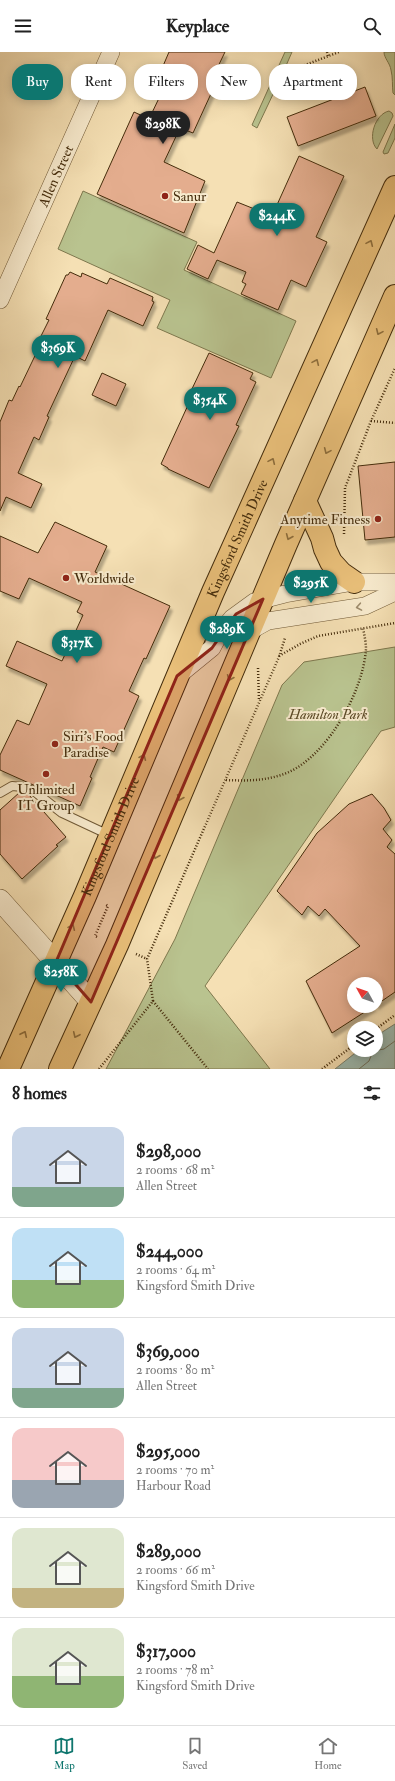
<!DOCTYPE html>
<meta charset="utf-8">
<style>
body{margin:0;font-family:"IM FELL Double Pica",serif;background:#f6f6f6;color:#222;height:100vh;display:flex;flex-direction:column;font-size:15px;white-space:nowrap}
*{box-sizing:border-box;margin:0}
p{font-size:13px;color:#767676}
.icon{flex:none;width:22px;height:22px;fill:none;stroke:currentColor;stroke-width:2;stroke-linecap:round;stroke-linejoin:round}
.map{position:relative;height:1017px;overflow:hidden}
.side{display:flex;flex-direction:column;background:#fff;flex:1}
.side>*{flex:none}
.top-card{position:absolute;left:12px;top:12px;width:371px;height:36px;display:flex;gap:8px}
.needle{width:26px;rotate:310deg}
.buttons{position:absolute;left:347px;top:925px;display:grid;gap:8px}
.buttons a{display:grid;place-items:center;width:36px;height:36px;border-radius:50%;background:#fff;box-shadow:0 2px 10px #0003;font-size:20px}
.price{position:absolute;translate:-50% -34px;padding:0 9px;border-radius:14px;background:#0f766e;color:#fff;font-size:13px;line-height:26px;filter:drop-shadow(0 1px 2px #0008)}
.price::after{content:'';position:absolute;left:50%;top:24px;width:12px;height:9px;margin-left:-6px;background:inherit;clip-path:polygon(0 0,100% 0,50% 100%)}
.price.selected{background:#222;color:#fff}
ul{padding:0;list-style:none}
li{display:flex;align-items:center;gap:12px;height:100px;padding:0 12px}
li+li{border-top:1px solid #e0e0e0}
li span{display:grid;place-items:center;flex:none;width:112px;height:80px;border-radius:12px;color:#555}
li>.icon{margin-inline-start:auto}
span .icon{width:48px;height:48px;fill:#fffc;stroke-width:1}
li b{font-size:17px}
h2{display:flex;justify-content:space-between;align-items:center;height:48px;padding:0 12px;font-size:17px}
.tag{padding:0 14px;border-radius:16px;background:#fff;box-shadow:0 2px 10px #0003;font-size:14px;line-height:36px}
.tag.selected{background:#0f766e;color:#fff}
header{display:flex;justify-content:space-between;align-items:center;height:52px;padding:0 12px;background:#fff;font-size:18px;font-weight:800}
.menu{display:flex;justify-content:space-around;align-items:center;height:56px;border-top:1px solid #e0e0e0;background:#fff;font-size:11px;color:#767676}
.menu a{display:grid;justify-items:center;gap:2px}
.menu .selected{color:#0f766e}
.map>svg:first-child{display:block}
</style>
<header><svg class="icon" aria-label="menu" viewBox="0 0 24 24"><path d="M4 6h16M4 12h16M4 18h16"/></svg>Keyplace<svg class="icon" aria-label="search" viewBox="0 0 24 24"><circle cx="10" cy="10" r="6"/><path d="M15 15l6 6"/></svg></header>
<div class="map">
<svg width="395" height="1017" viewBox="0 0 395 1017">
<defs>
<filter id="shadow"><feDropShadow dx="2.5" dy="4.5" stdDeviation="1" flood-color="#0004"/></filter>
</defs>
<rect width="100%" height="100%" fill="#f5e0b4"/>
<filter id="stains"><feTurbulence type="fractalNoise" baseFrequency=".005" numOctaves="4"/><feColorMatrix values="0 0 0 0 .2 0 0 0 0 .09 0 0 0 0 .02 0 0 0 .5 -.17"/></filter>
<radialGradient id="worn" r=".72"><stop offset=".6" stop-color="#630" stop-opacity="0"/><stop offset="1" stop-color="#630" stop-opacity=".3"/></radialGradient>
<path fill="#b9c38f" stroke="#7e784e" d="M285,0h7l-7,16 -7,4 8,22 -1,1 -10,-5 -18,38 -5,-3z
M384,0h11v43l-2,-2c-1,-8 0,-15 -2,-23 -1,-7 -7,-12 -7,-18z
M389,59l3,2 1,3 -16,33c-10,-10 -2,-35 12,-38z
M395,72v14l-7,15 -4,1 -1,-2z
M83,139l114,51 -13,28 112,51 -25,57 -114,-50 13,-28 -112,-51z
M395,595v80l-14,4 -176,255 65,83h-164l69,-130 107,-254 22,-23z"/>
<path fill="#9dbcb3" stroke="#798270" d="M395,972v45h-60l24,-19h17v-14z"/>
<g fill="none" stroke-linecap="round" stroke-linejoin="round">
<path stroke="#707460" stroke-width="1" d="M359,1017l10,-8 4,-10 11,-2 11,-8"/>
</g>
<path fill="#e4ad8e" stroke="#442c0c" filter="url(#shadow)" d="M169,0h56l-15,31 5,2 -22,48 -13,-5 -16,34 41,19 -21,52 -87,-39 37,-82 15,7 23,-48 -9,-5z
M365,35l11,29 -78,30 -11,-29z
M299,104l45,20 -28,61 11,5 -21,45 -15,-7 -13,30 -37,-16 5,-10 -4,-2 4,-10 -29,-12 -9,19 -21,-10 11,-24 16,8 23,-51 35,14z
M70,220l11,5 1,-4 25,11 3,-6 43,19 -1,4 2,1 -11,24 -35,-16 -23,51 -10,-5 -28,60 2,1 -10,23 -5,-3 -16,36 24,11 -11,24 -25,-11 -6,14v-89l9,-22 3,1 7,-15 1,1 23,-48 -3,-1 9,-18 -3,-1 20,-44h2z
M209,301l44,20 -3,6 6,3 -20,43 3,1 -30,62 -41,-19v-1l-7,-4 33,-72 -3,-1z
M102,321l24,11 -10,22 -24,-11z
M395,410v75l-30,3 -7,-74z
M55,470l52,24 -12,26 75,34 -24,53 -2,-1 -15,33 10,5 -25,56 -11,-5 -13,30 2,1 -12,28 -80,-36v-15l17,-35 12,5 18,-41 -41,-18 11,-25 45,20 21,-46 -6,-3 5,-10 -53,-24 -10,21 -19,-8v-55l38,17z
M20,740l9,3 37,42 -10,8 2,1 -36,33 -22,-25v-44z
M372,742l12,14 7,12 -8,9 9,11 -5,7 8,7v138l-19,13v-21h-22v22h20l-42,27 -26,-52 54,-35 -35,-37 -6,7 -11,-10 -6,9 -25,-24 40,-58 32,-29z"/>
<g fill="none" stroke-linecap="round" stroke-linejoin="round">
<defs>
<path id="service" d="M0,741l12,-7 11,1 12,5 27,21 47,22"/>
<g id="minor">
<path id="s1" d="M0,248l111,-248"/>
<path d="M250,579l18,-10 97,-15 30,-14"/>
<path d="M179,623l33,-27 8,-15 12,-15 22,-16 31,-8 69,-12h41"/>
</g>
<path id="tertiary" d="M0,848l91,102"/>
<g id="trunk">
<path d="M305,449l17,37 3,11 6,13 10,11 13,9"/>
<path id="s2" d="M8,1017l77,-173 128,-304 182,-405"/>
<path d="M60,1017l57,-124 169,-401 109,-248"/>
</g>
</defs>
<use href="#service" stroke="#705936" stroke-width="10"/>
<use href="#minor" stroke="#705936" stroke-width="18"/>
<use href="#tertiary" stroke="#705936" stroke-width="22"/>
<use href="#trunk" stroke="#442c0c" stroke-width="24"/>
<path stroke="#442c0c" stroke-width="2.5" stroke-dasharray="1 2" stroke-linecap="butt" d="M327,0l1,4
M279,23l60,-23
M371,369l24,2
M344,482l1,-46 26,-67 24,-53
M279,604l21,-12 18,-8 77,-13
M258,616l1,33
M226,728c22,1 42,1 63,-8 39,-18 74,-80 77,-123 0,-7 -2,-15 -3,-22
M97,885l-2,-1 13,-30 -3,-2
M136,902l11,5
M153,949l55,68
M376,977l19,-14
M99,1017l54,-68 -6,-42 132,-302 6,-19
M322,1017l32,-24"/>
<use href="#service" stroke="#f8ebce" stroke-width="8"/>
<use href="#minor" stroke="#f8ebce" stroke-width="17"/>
<use href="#tertiary" stroke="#f8ebce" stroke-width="21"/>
<use href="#trunk" stroke="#eac07a" stroke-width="22"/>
</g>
<defs><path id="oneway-chevron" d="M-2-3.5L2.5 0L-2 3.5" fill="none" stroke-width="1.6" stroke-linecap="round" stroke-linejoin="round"/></defs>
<g stroke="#8f6f3d">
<use href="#oneway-chevron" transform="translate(370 191) rotate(-66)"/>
<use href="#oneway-chevron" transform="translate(379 280) rotate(114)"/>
<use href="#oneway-chevron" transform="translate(316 310) rotate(-66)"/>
<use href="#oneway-chevron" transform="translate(327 399) rotate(114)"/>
<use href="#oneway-chevron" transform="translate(272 409) rotate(-66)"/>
<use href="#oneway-chevron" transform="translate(289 485) rotate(113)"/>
<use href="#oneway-chevron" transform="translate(230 626) rotate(113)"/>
<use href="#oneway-chevron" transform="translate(143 705) rotate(-67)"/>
<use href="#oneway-chevron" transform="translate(180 746) rotate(113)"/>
<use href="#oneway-chevron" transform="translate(156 804) rotate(113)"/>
<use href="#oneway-chevron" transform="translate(72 875) rotate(-66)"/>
<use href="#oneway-chevron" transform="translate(24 982) rotate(-65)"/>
<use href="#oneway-chevron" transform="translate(76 983) rotate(115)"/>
</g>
<use stroke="#9e8c6d" href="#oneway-chevron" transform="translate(359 555) rotate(170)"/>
<path fill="#8f2418" fill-opacity="0.2" stroke="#8f2418" stroke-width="3" stroke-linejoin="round" d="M263,547l-172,403 -35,-40 121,-286 35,-28 24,-34z"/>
<g fill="#8f2418" stroke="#f8ebce" stroke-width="1.5">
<circle cx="165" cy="144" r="4"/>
<circle cx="378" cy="467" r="4"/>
<circle cx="66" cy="526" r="4"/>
<circle cx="55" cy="692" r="4"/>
<circle cx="46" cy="722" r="4"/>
</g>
<g text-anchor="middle" stroke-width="4" stroke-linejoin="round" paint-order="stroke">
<g font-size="14" fill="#442c0c" stroke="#f8ebce">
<text dy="5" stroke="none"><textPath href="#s1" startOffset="136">Allen Street</textPath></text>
<text dy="5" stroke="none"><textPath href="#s2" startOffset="578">Kingsford Smith Drive</textPath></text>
<text dy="5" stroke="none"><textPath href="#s2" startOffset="254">Kingsford Smith Drive</textPath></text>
</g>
<g font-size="14" fill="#442c0c" stroke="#f8ebce" text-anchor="start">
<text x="173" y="149">Sanur</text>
<text x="370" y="472" text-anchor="end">Anytime Fitness</text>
<text x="74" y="531">Worldwide</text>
<text x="63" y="689">Siri's Food<tspan x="63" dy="16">Paradise</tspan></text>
<text x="46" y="742" text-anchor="middle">Unlimited<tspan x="46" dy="16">IT Group</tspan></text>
</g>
<g font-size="14" font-style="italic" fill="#5b4a26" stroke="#f8ebce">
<text x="328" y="667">Hamilton Park</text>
</g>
</g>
<rect width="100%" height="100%" filter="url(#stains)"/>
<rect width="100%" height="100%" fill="url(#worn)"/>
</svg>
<div class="buttons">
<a><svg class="needle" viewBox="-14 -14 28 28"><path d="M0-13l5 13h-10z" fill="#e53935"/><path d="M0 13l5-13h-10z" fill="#767676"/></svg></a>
<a><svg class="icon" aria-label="layers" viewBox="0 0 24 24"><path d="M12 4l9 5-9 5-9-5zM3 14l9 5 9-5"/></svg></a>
</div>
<b class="price selected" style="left:163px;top:93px">$298K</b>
<b class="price" style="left:277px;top:185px">$244K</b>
<b class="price" style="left:58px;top:317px">$369K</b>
<b class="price" style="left:210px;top:369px">$354K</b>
<b class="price" style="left:311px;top:552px">$295K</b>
<b class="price" style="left:227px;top:598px">$289K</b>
<b class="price" style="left:77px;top:612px">$317K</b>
<b class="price" style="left:61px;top:941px">$258K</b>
<div class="top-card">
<a class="tag selected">Buy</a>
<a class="tag">Rent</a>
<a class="tag">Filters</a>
<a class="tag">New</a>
<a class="tag">Apartment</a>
</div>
</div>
<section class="side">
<h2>8 homes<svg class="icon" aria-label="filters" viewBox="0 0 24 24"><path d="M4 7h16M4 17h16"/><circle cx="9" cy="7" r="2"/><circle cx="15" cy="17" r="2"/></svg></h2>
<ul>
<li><span style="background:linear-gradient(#c9d6e8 75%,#7fa58c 0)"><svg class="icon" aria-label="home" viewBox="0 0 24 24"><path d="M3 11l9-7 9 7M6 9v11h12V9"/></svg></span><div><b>$298,000</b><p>2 rooms · 68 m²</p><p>Allen Street</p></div></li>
<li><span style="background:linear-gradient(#bfe0f5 65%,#8fb573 0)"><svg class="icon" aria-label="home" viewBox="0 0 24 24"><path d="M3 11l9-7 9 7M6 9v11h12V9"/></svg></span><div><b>$244,000</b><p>2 rooms · 64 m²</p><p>Kingsford Smith Drive</p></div></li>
<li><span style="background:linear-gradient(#c9d6e8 75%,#7fa58c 0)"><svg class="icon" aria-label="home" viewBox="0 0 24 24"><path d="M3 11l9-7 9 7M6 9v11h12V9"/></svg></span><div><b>$369,000</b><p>2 rooms · 80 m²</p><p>Allen Street</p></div></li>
<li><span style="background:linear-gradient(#f6c9c9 65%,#9aa5b1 0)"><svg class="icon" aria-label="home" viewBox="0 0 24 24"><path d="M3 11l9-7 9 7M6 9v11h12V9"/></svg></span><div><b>$295,000</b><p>2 rooms · 70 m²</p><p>Harbour Road</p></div></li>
<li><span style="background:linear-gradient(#dfe7d0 75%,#c2b280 0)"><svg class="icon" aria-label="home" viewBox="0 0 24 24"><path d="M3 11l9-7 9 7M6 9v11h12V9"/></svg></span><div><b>$289,000</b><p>2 rooms · 66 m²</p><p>Kingsford Smith Drive</p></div></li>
<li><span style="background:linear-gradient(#dfe7d0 60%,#8fb573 0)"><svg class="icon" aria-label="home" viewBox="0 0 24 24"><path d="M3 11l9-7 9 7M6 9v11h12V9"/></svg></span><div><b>$317,000</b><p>2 rooms · 78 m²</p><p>Kingsford Smith Drive</p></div></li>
</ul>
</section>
<nav class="menu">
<a class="selected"><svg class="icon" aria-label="map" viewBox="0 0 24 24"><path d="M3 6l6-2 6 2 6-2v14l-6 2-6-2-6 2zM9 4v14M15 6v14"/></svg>Map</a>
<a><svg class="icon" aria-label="saved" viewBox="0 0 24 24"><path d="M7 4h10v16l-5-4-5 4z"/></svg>Saved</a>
<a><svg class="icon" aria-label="home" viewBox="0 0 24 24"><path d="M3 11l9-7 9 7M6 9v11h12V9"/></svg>Home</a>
</nav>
